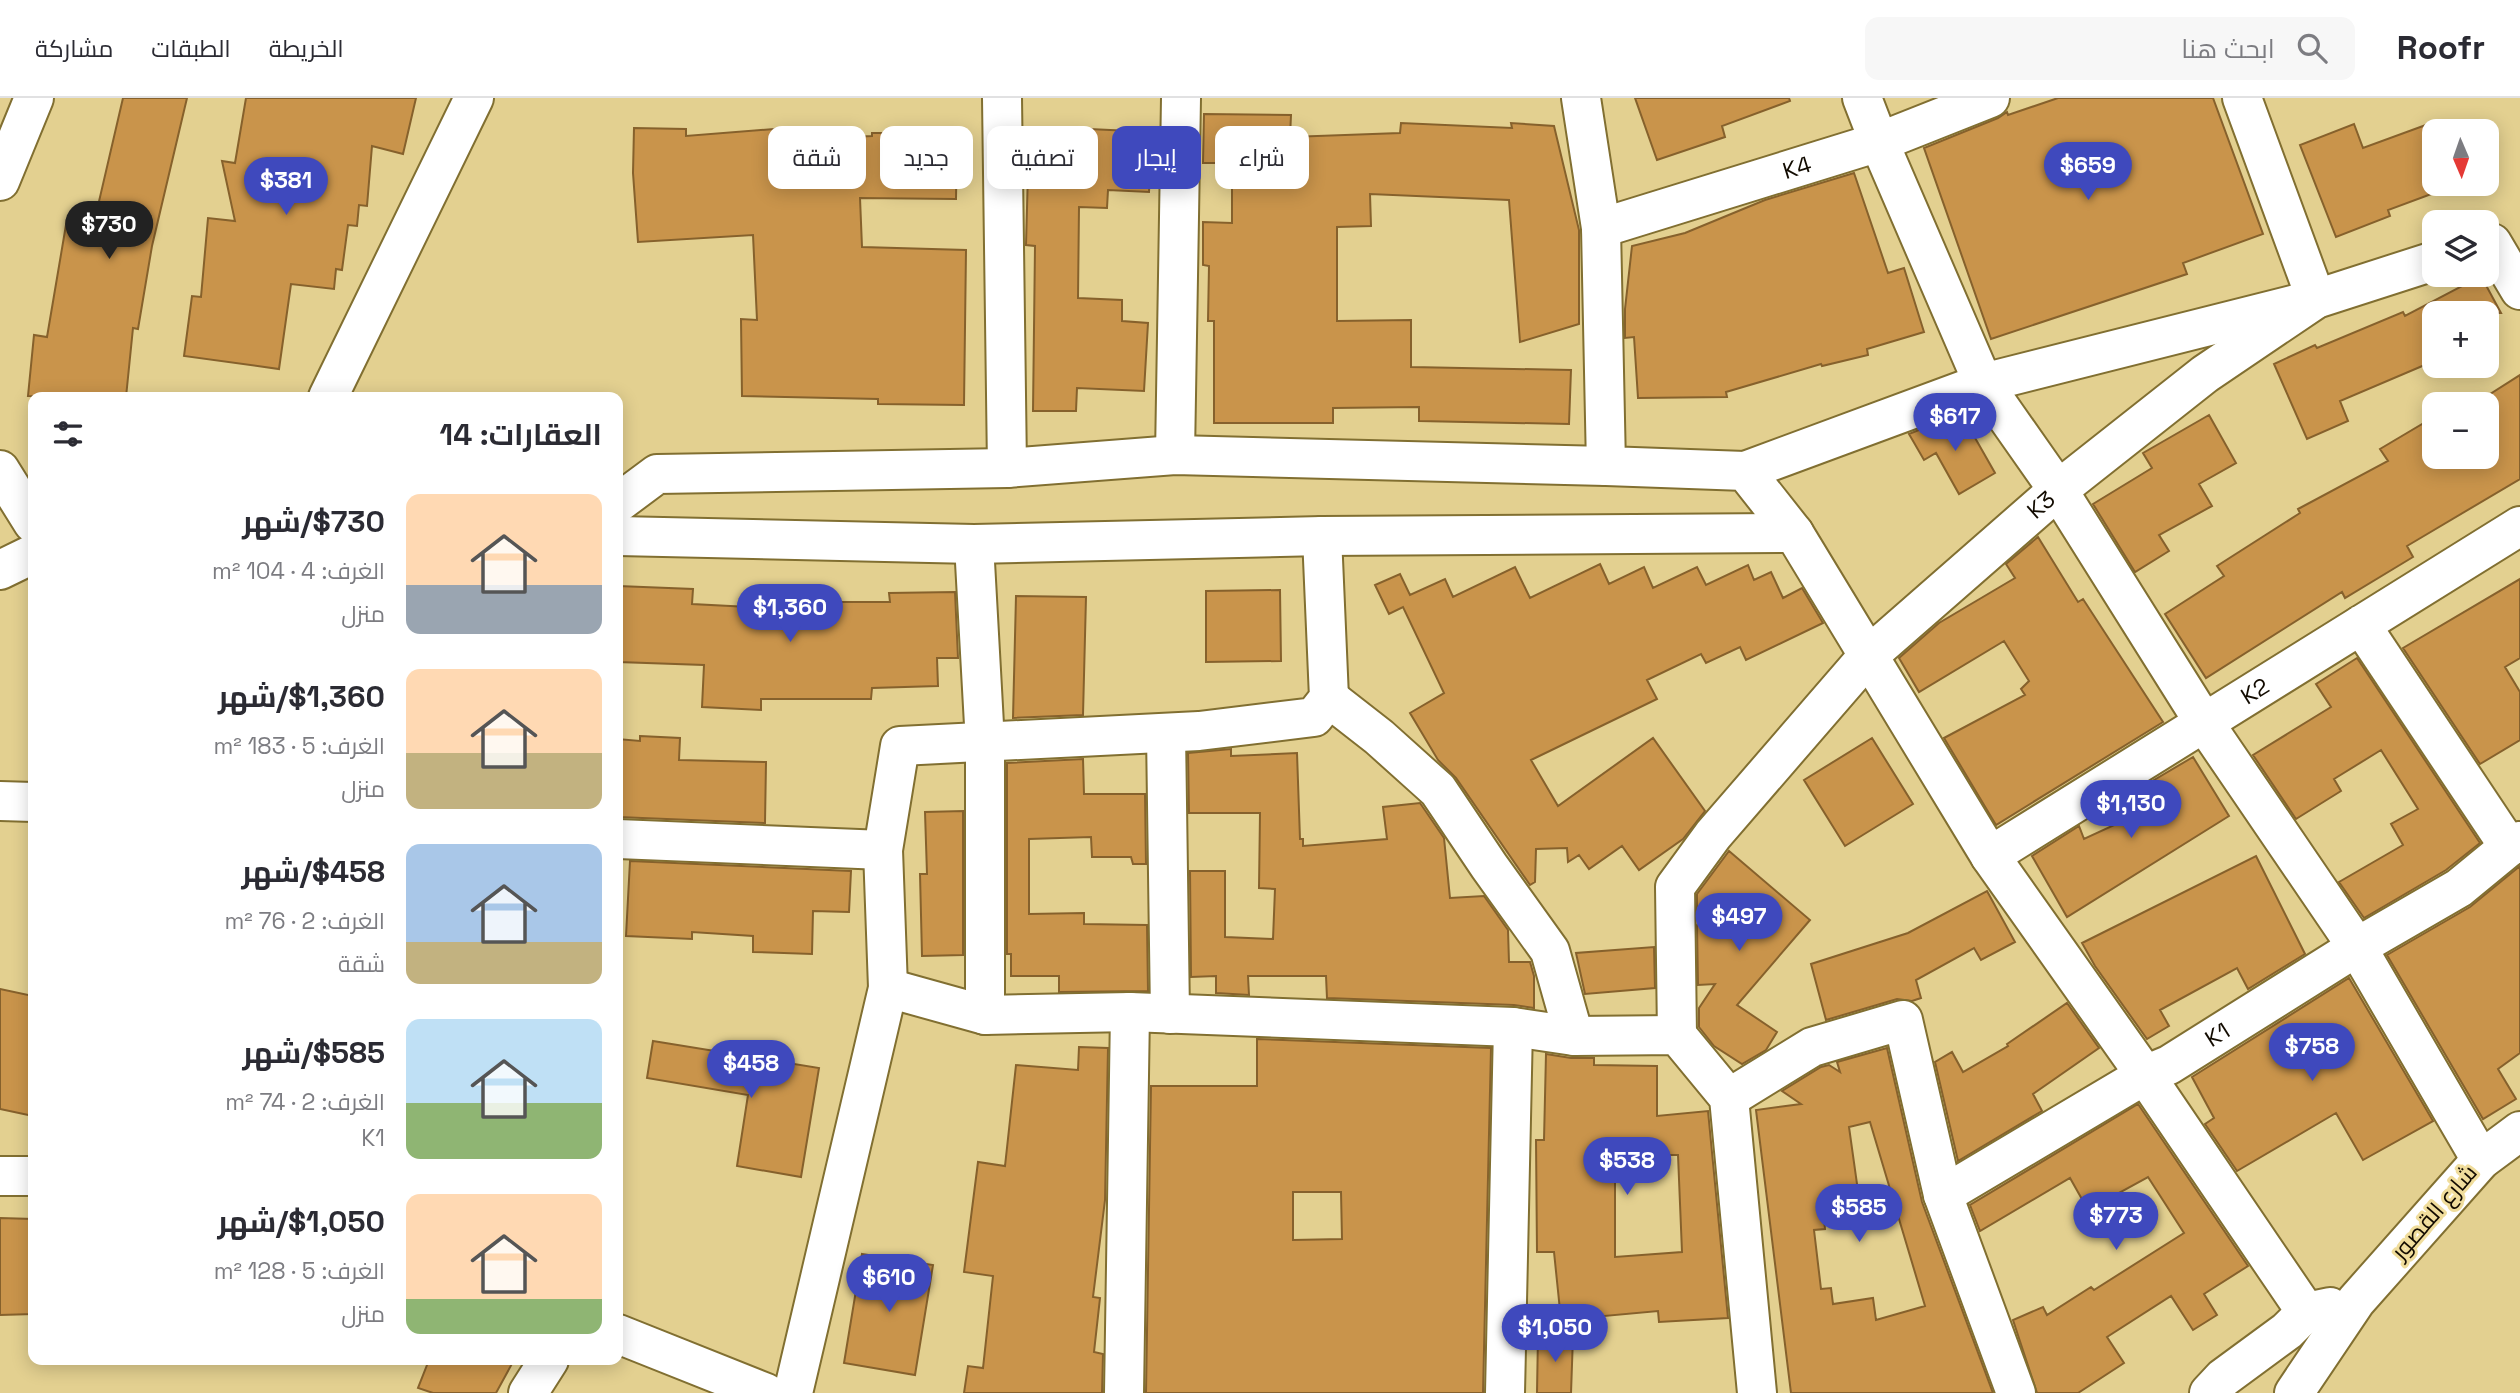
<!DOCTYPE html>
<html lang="ar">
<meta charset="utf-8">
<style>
body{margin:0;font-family:"Space Grotesk",Cairo,sans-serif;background:#f7f7f7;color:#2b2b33;direction:rtl;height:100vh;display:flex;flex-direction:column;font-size:26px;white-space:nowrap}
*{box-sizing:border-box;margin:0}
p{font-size:23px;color:#7c7c81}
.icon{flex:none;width:38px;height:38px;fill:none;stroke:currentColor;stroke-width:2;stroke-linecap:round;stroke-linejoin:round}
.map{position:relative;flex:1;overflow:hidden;direction:ltr}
.sheet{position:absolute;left:28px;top:294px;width:595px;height:973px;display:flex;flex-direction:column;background:#fff;border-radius:14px;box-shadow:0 4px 18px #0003;direction:rtl}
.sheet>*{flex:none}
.guide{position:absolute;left:644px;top:28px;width:665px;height:63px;direction:rtl;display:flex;gap:14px}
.needle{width:46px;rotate:178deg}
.tools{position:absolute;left:2422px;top:21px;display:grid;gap:14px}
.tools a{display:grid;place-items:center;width:77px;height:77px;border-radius:14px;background:#fff;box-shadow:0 4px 18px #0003;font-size:35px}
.price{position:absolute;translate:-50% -60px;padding:0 16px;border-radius:24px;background:#3f49bd;color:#fff;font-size:23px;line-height:46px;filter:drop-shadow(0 2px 4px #0008)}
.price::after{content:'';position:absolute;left:50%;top:42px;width:21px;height:16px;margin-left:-10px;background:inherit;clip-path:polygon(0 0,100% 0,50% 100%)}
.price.selected{background:#222;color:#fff}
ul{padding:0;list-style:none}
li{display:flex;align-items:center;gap:21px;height:175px;padding:0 21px}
li span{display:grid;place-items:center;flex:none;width:196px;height:140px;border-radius:14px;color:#555}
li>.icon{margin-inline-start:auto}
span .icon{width:84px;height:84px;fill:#fffc;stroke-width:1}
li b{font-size:30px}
h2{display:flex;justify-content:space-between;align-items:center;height:84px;padding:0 21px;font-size:30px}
.pill{padding:0 24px;border-radius:14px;background:#fff;box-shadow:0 4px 18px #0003;font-size:24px;line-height:63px}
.pill.selected{background:#3f49bd;color:#fff}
header{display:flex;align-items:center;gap:42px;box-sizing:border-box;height:98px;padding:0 35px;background:#fff;border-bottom:2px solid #e1e1e2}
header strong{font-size:33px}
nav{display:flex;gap:38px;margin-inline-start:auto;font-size:24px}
.search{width:490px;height:63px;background:#f7f7f7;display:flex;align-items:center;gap:18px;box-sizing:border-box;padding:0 24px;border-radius:14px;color:#7c7c81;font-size:26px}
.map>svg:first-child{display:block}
</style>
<header>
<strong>Roofr</strong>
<div class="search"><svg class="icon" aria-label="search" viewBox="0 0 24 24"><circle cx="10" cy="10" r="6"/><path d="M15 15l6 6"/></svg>ابحث هنا</div>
<nav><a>الخريطة</a><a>الطبقات</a><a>مشاركة</a></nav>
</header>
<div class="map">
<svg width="2520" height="1295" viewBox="0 0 2520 1295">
<rect width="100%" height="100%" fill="#e3d090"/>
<path fill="#c9944b" stroke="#86612c" stroke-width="2" fill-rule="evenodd" d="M123,0h64l-35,148 -14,83 -5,-1 -7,69 -98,-1 6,-61 13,2 20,-118 27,4z
M246,0h170l-13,56 -31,-8 -5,60 -8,-1 -2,21 -9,-1 -6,45 -6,-1 -2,20 -43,-5 -12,85 -95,-13 8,-60 9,1 7,-79 27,3 -13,-60 13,2z
M1635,0h154l1,3 -68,25 3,11 -68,23z
M2058,0h155l50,136 -80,29 4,11 -196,65 -67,-191 74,-30 9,-6 1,3z
M1204,16l87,1 -1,22 110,-4 1,-10 111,5 -1,-5 43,3 25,104v94l-59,18 -11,-142 -139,-6 1,32 -34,1v94l74,-1v47l160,3 -2,54 -150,-3v-14l-86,1v15h-119v-102h-6l1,-55 -6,-1v-43l29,1v-60h-29z
M2434,24v71l-46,17 2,6 -54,21 -36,-92 54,-21 9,24z
M634,30l52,1v7l100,-8 1,12 85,-4v-3h85l-1,66 -96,-1 2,49 104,3 -2,155 -86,-1v-5l-136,-3 -1,-77 16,1 -4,-85 -115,7 -5,-69z
M1089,31l63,3 -3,60 -41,-2 -1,18 -28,-1 -1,91 44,2v21l26,2 -4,68 -67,-3 -1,23h-43l2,-165 -9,-1 3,-110 60,2z
M1854,75l34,100 16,-5 20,64 -57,17 1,6 -46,11 -1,-2 -95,28 1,5 -89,1 -4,-61 -9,1v-29l7,-63 53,-13 80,-33z
M2481,178l20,37h-67v48l-94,40 8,20 -41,18 -33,-75 41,-19 2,3 86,-36 2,4z
M2520,277v104l-113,67 6,11 -68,41 -3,-6 -136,86 -41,-64 59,-38 -7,-10 83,-53 -2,-4 90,-48 -8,-12 54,-32v40h53v-61z
M1962,317l33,58 -36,21 -23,-41 -12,7 -15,-26 22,-9 3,6z
M2209,317l27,48 -37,21 13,22 -53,29 10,16 -34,21 -42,-68 59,-36 -9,-15z
M2038,439l40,65 5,-3 80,123 -167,103 -52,-87 81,-43 -4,-6 8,-8 -25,-40 -85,51 -20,-34 40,-35 76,-45 -9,-14z
M1600,466l9,20 35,-17 9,21 44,-21 9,18 42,-20 6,15 17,-8 12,26 19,-10 21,35 -77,37 -6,-13 -34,16 -5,-9 -54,26 10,19 -126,61 27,46 95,-68 52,73 -22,28 -44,31 -17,-24 -33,23 -10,-14 -11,7 -1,-14 -31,1 -1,33 -5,3 -74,-107 -18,-18 -28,-47 34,-20 -41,-86 -14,7 -14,-29 25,-11 10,21 35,-16 8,18 62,-30 15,31z
M2520,481v79l-15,9 15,25v48l-40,24 -77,-116z
M618,488l75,3 -1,15 94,5v-7h104l-1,-9 66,-1 3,66h-21l1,28 -66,2 -1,11h-110v11l-59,-3 2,-42 -86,-3z
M1280,492l1,71 -75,1v-71z
M1016,498l70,1 -3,118 -70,3z
M2357,560l123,185 -34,27 -82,48 -25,-36 64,-37 -12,-21 27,-15 -37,-59 -47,29 7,12 -45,28 -43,-64 78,-48 -15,-23z
M640,638l40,2 -1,22 87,2 -1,61 -147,-6v-78l22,2z
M1872,640l41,66 -68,42 -41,-66z
M1231,651v7l66,-3 3,86h3v7l84,-7 -4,-32 37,-4 24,35 6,60 34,-2 24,34 1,32h21l4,14v32l-20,-3 -187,-7 -1,-22h-78l1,19 -33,-2v-17l-25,1 -1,-106h35v66l48,2 2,-50 -16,-1 1,-75h-71l-1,-60z
M2193,659l36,59 -162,101 -35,-61 47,-30 5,13 78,-36 -13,-20z
M1083,661l1,35h61l1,70h-13l-2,-7h-39l-1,-20 -62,2v75l55,-1v11l63,1 1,66 -89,1v-16h-48v-22h-4v-191z
M963,713v144l-41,1 -2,-82h7l-2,-62z
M1729,753l81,69 -73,85 40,27 -11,18 -24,14 -28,-18 -15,-19v-19l16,-24 -17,1 -1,-60 5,-6 -5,-4v-21z
M2256,758l49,98 -57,35 -11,-21 -77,42 9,16 -22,13 -52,-73 -13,-23z
M630,763l221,10 -2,41 -36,-1 -1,43 -59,-2v-16l-61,-4v7l-66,-3z
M2520,768v187l-22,16 18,30 -33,20 -96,-164 83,-48z
M1987,793l28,51 -34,18 -7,-12 -58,32 5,18 -9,3 -15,-2 -71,21 -15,-56 97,-31z
M1654,849l1,41 -70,6 -9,-41z
M2349,880l84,143 -70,39 -27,-47 -99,58 -32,-47 9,-6 -22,-41z
M0,891l33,7v120l-33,-7z
M2067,905l32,45 -66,46 9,17 -84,50 -23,-99 17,-10 11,20 45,-26 -1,-2z
M1257,941l234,9 -8,345h-337l5,-307h106zM1293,1094h48l1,47 -49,1z
M653,943l166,27 -18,109 -64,-11 11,-71 -101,-17z
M1079,949l29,1 -3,152 -12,97 7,1 -6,54 9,2 -1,39h-138l4,-27 15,2 10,-92 -29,-4 14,-110 27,4 11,-101 62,5z
M1887,950l35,154 71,191h-202l-35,-283 45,-6 -19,-13 39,-24 8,-2 11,7 -3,-10zM1870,1024l55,184 -49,14 -3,-22 -40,6 -2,-16 -10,1 -7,-59 11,-1 -3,-28 36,-10 -9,-64z
M1546,956l25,4h23v7l63,1v50l51,-5 20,207 -69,4 -1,-11 -97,9 -7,-68h-17l-1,-112h8zM1615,1057h63l4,97 -67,5z
M2138,1006l110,162 -44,28 13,21 -24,15 -22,-34 -64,41 17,26 -46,30h-41l-24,-73 30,-13 4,8 44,-28 3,3 90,-57 -36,-56 -60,33 -18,-32 -90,53 -10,-26z
M0,1120l33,1v95l-33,1z
M862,1156l71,11 -18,110 -71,-12z
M1538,1237l35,1 -2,57h-34z
M429,1262h85l-18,33h-63l-15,-5z"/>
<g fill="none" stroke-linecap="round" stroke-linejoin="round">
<defs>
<g id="minor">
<path d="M1002,0l5,370"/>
<path d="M1581,0l20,130 5,238 139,5 49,62 196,323 155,219 161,237"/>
<path d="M1862,0l17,44 104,241 75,107 147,234 152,223 124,213"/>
<path d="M0,83l34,-83"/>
<path id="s1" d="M1601,130l278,-86 111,-44"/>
<path d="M2492,145l28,47"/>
<path d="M328,299l146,-299"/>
<path d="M1175,357l6,-357"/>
<path d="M0,372l33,53"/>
<path d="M1745,373l238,-88 333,-84 -74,-201"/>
<path d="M618,405l39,-29 350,-6 168,-13 431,11"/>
<path d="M618,438l356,8 348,-8 472,-3"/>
<path d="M974,446l11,199v272"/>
<path d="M0,472l33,-16"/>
<path d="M2361,527l148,222"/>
<path d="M1329,600l50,39 59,53 51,76 61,85 24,85"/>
<path d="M1166,635l4,281"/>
<path d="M0,703l33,1"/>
<path d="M618,741l265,11"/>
<path id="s2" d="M1990,758l530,-330"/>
<path d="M888,890l97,27 145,-3 383,15 61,9 103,-1 52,63 28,295"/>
<path id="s3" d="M1677,937l-2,-148 38,-52 154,-178 191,-167 147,-116 111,-75 118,-38"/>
<path d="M1729,1000l83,-51 91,-27 40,175 73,198"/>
<path d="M0,1078h33"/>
<path id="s4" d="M1943,1097l202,-120 24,-10 188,-118 102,-59 50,-41 11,-6"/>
<path d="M618,1236l148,59"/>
<path d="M528,1295l21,-33"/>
<path d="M793,1295l95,-405 -5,-138 17,-104 299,-15 115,-14 15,-19 -7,-162"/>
<path d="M1124,1295l6,-381"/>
<path d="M1505,1295l8,-366"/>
<path d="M2209,1295l14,-15 64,-47 19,-19 24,-5"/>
<path d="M2294,1295l62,-92 125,-141 39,-29"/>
</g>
</defs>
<use href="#minor" stroke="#816f31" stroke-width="42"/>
<use href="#minor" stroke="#fff" stroke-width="38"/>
</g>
<g text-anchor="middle" stroke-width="6" stroke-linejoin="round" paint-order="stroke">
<g font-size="23" fill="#120b00" stroke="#f0dd9c">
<text dy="8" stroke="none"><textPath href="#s1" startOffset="205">K4</textPath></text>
<text dy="8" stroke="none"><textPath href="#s3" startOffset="679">K3</textPath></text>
<text dy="8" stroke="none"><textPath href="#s2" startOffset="312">K2</textPath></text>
<text dy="8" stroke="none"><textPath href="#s4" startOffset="318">K1</textPath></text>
<text transform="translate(2434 1114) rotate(-49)" y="8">شارع القصور</text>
</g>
</g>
</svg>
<div class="tools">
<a><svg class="needle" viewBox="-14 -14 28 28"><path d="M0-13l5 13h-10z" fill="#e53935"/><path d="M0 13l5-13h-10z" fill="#7c7c81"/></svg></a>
<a><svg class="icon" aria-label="layers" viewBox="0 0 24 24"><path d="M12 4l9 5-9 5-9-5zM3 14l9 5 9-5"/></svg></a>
<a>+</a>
<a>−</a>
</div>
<b class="price" style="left:2088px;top:104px">$659</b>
<b class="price" style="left:286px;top:119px">$381</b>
<b class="price selected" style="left:109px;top:163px">$730</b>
<b class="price" style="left:1955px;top:355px">$617</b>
<b class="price" style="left:790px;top:546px">$1,360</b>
<b class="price" style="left:2131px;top:742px">$1,130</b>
<b class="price" style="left:1739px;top:855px">$497</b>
<b class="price" style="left:2312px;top:985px">$758</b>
<b class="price" style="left:751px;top:1002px">$458</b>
<b class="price" style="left:1627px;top:1099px">$538</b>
<b class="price" style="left:1859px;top:1146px">$585</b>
<b class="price" style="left:2116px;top:1154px">$773</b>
<b class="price" style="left:889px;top:1216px">$610</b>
<b class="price" style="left:1555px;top:1266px">$1,050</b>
<div class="guide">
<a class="pill">شراء</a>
<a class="pill selected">إيجار</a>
<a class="pill">تصفية</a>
<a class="pill">جديد</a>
<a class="pill">شقة</a>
</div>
<section class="sheet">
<h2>العقارات: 14<svg class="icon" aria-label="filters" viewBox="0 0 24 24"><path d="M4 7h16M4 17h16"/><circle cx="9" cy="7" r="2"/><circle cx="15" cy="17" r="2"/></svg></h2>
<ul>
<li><span style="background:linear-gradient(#ffd9b3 65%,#9aa5b1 0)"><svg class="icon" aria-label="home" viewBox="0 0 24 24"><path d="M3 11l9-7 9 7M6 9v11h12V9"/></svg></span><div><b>$730/شهر</b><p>الغرف: 4 · 104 m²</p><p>منزل</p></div></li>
<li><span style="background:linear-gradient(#ffd9b3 60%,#c2b280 0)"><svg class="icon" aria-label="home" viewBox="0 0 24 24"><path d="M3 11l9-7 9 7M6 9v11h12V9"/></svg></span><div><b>$1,360/شهر</b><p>الغرف: 5 · 183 m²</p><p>منزل</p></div></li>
<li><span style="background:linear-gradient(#a9c7e8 70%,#c2b280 0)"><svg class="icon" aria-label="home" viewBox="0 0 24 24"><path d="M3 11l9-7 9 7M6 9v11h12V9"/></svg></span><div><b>$458/شهر</b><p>الغرف: 2 · 76 m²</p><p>شقة</p></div></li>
<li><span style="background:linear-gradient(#bfe0f5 60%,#8fb573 0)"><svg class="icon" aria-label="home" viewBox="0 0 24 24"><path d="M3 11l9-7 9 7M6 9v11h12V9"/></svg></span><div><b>$585/شهر</b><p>الغرف: 2 · 74 m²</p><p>K1</p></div></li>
<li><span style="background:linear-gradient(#ffd9b3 75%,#8fb573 0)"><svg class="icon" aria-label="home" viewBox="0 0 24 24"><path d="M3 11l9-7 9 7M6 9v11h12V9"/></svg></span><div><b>$1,050/شهر</b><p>الغرف: 5 · 128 m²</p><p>منزل</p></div></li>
</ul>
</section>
</div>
